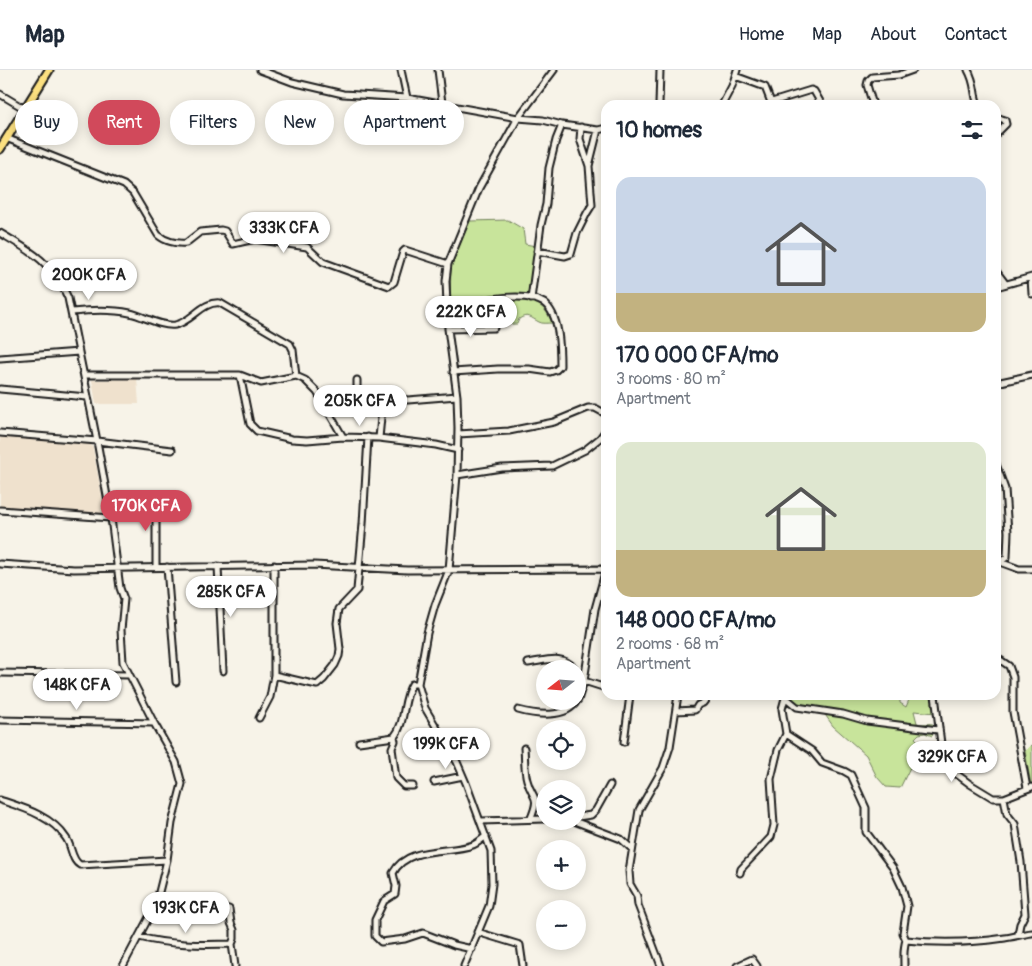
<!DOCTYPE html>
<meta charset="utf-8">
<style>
body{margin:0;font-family:Pangolin,sans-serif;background:#f2f2f3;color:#1f2937;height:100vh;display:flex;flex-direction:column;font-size:19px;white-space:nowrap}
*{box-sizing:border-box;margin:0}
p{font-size:16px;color:#747a83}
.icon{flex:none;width:28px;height:28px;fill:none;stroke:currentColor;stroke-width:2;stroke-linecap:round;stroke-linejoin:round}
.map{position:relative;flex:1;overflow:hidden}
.details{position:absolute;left:601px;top:30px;width:400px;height:600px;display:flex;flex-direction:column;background:#fff;border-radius:15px;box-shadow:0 2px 12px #0003}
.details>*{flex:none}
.top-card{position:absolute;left:15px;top:30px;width:475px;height:45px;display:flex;gap:10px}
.needle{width:32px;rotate:253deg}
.fabs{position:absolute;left:536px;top:590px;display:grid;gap:10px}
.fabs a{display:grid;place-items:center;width:50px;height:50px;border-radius:50%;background:#fff;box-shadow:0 2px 12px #0003;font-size:25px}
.price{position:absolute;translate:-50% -42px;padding:0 11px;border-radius:18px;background:#fff;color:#222;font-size:16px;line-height:32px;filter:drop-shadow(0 1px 2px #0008)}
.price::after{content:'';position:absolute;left:50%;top:30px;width:15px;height:11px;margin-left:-8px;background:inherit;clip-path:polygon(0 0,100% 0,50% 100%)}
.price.on{background:#d1495b;color:#fff}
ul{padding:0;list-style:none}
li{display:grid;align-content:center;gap:10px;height:265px;padding:0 15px}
li span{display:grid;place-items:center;height:155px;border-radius:15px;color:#555}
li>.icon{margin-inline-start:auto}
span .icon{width:90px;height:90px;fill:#fffc;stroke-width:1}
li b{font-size:21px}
h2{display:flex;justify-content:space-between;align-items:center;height:60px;padding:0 15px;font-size:21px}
.pill{padding:0 18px;border-radius:22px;background:#fff;box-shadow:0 2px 12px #0003;font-size:18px;line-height:45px}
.pill.on{background:#d1495b;color:#fff}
header{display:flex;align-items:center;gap:30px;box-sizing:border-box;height:70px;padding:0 25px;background:#fff;border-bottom:1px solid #e0e1e3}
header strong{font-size:24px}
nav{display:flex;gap:28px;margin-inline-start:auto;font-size:18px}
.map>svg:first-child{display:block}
</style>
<header>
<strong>Map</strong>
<nav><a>Home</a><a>Map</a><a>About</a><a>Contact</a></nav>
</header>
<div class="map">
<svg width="1032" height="896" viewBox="0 0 1032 896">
<rect width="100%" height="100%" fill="#f7f3e8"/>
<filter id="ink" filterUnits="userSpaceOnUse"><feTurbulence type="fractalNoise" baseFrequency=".02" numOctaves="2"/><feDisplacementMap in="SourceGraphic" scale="10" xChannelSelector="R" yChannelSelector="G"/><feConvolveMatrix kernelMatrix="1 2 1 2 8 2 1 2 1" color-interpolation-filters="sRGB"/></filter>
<g filter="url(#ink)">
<path fill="#efe1cd" d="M137,309l2,25h-43l-4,-24z
M0,366l90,8 3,4 12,64 -2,2 -103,-7z"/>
<path fill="#c8e49b" stroke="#72805c" d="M508,150l15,9 2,15 11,2 -8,51 -22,-3 -56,9 1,-38 19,-44z
M510,229c22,3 33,1 42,24 -4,0 -10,1 -13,-1 -8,-4 -11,-9 -20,-3l-2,5 -66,2v-17z
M787,625h113v8l6,4 5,-12h23l2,18 -22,-2 3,12c6,2 12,-1 18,2v6l-3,5 -7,-3 -6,1 -4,4 4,4 -1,9 -18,37 -14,-1 -9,-10 -11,-22 -33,-29 -12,-17c-14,-2 -25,-2 -34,-14z
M1032,674v41h-1l-6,-34z"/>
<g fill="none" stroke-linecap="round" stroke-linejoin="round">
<defs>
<path id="minor" d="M260,0l32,12 51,12 64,4 111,20 25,2 19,5 36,5 8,-2
M401,0l6,28
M438,0l4,33
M968,0c8,14 5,22 10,35
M735,6l30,11 7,18
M0,24l25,15
M772,32l39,-12 3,1 8,14
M659,35l1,-35
M722,35l10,-19 5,-16
M873,35l-6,-20 1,-4 4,-4 27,-2 14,-5
M996,47l9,3 1,4 -10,10
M581,57l-1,12 9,27
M6,68l118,47 9,8 25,42c7,6 18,9 28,8l14,-11 21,-2 4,1 8,13 22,-5 52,8 16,15 66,24 5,-4 9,-30 2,-2 43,14
M0,163c31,18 54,31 68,65l29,143 14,77 9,70 4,11 -3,31 2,32 31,61 22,39 6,22 -10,39 -5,37 -11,44 -33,62
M537,181l28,5 6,-2 6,-21 10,-20 5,-8 -3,-39 9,-36
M996,201l9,12
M1031,208l1,16
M996,217l36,-10
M531,229l10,-74 5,-21 3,-36 7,-28 6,-15
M448,237c23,-4 75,-18 96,-4 16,12 16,45 16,63l-4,4 -6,2 -21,-3h-31l-45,3
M72,242c19,-2 39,-3 58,1 14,3 31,14 45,12 17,-3 27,-24 45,-22l70,41 3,6 3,26
M448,259l46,-1
M0,288l79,-6
M84,305h156l21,8 35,-7 9,4 12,12 26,45
M240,305l10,49 7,7 35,8 15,1 36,-3 36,1 57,7 22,5
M357,310v10l6,4 45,6 49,-4
M996,313l36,-8
M0,319l87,8
M0,363l97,8 75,9
M458,364l51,-3 45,-9 34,-14h7l11,6
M379,368l4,-41
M996,394l9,25 3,43 -1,25 -7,5
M457,405l45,-7 50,-2 33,-16 15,-12 6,-8
M0,440l111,8
M996,493l4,-1 19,7h13
M0,494l74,5 240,-4 93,5 199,-1
M218,496l5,105
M156,497v-70
M167,497l9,115
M996,587l13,9 4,11v35l14,76
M528,593c17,-2 35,-10 47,6
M578,602l6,9 22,7
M0,603l129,2
M274,605l43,10 7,-6 11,-14 4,-9 1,-7 -3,-26 2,-14 18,-19 6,-66 5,-87
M935,625l8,65 4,7 23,17 23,14h11l28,-11
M785,627l12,10 46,7 24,7 71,9
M578,630l6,-19 11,-72 11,-40
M518,640c18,5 48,9 59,-9
M676,641l19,-1 3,-5 5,-2 6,-8
M259,648l11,-21 4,-22v-110
M0,650l154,3
M786,664l26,17 10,12 22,8 7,4 15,33v24l27,36 9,19 5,19 -4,27 3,7c-3,9 -2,17 -2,26
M394,667l1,4 -3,7 4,30 8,8h9
M359,672l35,-5c12,-14 8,-37 18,-53h6
M624,672l6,-47
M524,678c1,10 0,22 3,32 5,20 14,14 4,38
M434,712l29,-6
M1004,728l3,16 8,10 6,38 4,52 -5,10 -2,10
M0,730c24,8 52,16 66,38 6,8 5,22 14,27l87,-5
M578,747l13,-2 5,-5 14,-25
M480,751l65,-2
M574,751l47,18 11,10
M740,803l1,-4 30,-32 3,-12 -3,-46 7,-29 8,-16 -4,-25 3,-11
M156,834c16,3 32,5 49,6 9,1 16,-3 24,-1l2,14 3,7v9l-2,5 3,22
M477,862l43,13 3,21
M139,867c31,8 61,8 93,7
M906,870c34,4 65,3 99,-2 9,-1 17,-4 27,-5
M472,879l-18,-4 -31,-12 -18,6 -24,3 -6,-6v-16l9,-19 11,-7 1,-8 -3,-13c15,-28 55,-19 80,-28 5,-2 9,-6 13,-9
M464,896l25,-60 3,-22 -1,-33 -25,-68 -9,-21 -32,-54 -7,-24 9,-51 8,-28 14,-35 8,-95 1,-47 -1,-32 -9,-67 -2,-48 2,-17 31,-76 39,-70 36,-48
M661,896l-23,-61 -1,-9 -7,-12 -1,-13 10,-61 24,-42 7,-21 8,-52
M737,896l15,-7 5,7"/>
<path id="highway" d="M0,79l49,-79"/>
</defs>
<use href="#minor" stroke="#1c1c1c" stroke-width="9"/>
<use href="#highway" stroke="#1c1c1c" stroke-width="11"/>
<use href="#minor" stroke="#f7f3e8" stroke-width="5"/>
<use href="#highway" stroke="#fce080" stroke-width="7"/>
</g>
</g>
</svg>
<div class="fabs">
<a><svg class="needle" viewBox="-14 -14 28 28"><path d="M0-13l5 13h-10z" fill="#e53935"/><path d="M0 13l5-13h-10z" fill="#747a83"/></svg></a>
<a><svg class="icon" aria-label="locate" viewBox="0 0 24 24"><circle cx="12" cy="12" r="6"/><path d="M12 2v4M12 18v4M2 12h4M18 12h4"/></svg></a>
<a><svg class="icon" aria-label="layers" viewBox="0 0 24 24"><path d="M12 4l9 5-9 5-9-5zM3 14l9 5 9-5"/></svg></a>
<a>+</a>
<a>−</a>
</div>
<b class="price" style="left:284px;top:184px">333K CFA</b>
<b class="price" style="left:89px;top:231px">200K CFA</b>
<b class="price" style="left:471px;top:268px">222K CFA</b>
<b class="price" style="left:360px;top:357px">205K CFA</b>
<b class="price on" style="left:146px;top:462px">170K CFA</b>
<b class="price" style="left:231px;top:548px">285K CFA</b>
<b class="price" style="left:77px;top:641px">148K CFA</b>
<b class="price" style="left:446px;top:700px">199K CFA</b>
<b class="price" style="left:952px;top:713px">329K CFA</b>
<b class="price" style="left:186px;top:864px">193K CFA</b>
<div class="top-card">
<a class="pill">Buy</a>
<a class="pill on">Rent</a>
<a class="pill">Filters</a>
<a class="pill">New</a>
<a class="pill">Apartment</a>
</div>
<section class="details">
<h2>10 homes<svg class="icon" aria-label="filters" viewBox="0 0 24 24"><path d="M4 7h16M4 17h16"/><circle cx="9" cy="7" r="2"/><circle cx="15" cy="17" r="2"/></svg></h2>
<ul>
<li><span style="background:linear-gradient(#c9d6e8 75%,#c2b280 0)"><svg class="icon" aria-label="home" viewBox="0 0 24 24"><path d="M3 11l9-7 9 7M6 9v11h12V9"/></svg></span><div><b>170 000 CFA/mo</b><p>3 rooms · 80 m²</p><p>Apartment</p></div></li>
<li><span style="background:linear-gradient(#dfe7d0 70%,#c2b280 0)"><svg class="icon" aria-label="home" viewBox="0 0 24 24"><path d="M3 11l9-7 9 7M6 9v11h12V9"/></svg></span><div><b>148 000 CFA/mo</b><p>2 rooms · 68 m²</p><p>Apartment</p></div></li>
</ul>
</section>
</div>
